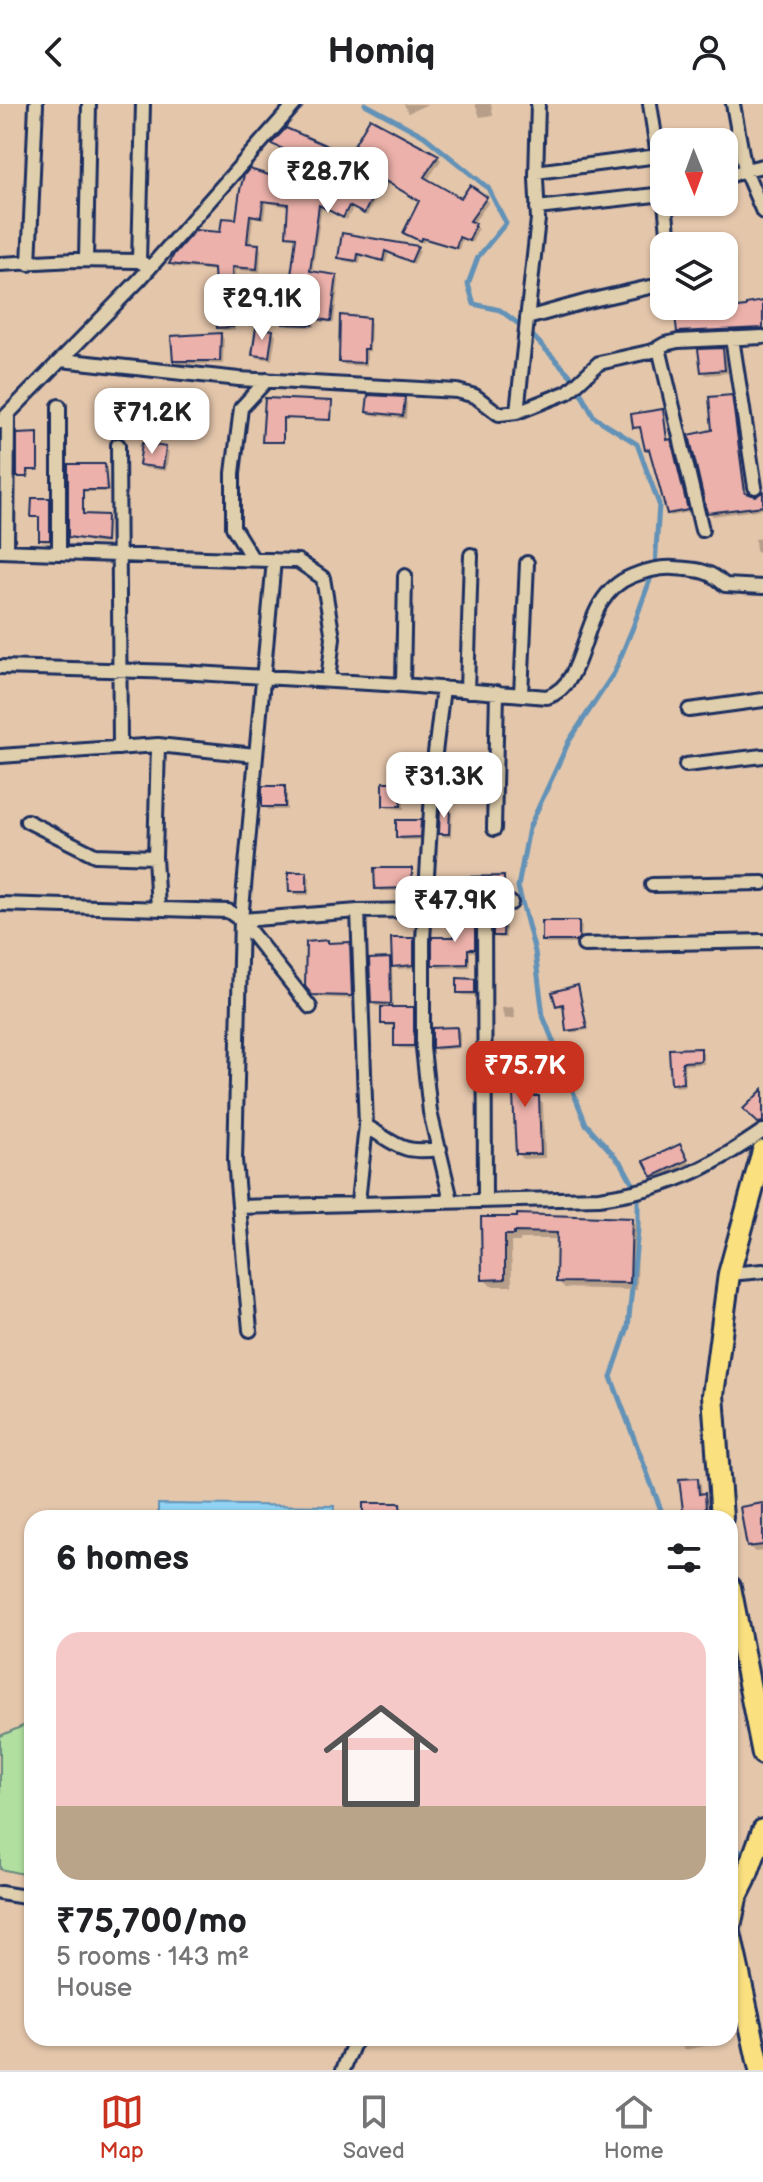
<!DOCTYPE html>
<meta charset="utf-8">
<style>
body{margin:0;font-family:"Balsamiq Sans",sans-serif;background:#f2f2f2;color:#202124;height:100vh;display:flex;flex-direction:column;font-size:30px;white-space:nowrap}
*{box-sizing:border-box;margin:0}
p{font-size:26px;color:#757577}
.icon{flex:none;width:44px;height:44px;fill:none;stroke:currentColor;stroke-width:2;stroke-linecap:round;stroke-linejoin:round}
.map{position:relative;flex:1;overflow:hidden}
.panel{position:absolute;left:24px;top:1406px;width:714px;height:536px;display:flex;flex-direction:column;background:#fff;border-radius:24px;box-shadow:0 2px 6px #0004}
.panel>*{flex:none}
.needle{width:52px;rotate:179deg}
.buttons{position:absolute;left:650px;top:24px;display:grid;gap:16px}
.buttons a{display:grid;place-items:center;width:88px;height:88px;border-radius:16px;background:#fff;box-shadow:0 2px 6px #0004;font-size:40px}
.price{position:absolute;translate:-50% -68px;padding:0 18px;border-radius:16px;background:#fff;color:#222;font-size:26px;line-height:52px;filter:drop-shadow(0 2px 4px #0008)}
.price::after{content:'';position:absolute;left:50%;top:48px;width:24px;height:18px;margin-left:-12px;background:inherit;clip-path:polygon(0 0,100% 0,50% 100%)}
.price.on{background:#c8321e;color:#fff}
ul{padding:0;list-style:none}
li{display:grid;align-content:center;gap:16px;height:424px;padding:0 32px}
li+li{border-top:2px solid #e0e0e0}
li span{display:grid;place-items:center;height:248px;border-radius:24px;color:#555}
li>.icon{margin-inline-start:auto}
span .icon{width:144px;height:144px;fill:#fffc;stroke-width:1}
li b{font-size:34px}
h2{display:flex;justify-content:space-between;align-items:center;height:96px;padding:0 32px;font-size:34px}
header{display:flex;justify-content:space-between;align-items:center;height:104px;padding:0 32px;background:#fff;font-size:36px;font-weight:700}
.tabs{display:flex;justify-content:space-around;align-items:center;height:112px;border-top:2px solid #e0e0e0;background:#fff;font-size:22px;color:#757577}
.tabs a{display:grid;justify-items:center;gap:4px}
.tabs .on{color:#c8321e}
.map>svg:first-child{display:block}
</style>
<header><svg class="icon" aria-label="back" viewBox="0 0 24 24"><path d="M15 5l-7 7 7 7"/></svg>Homiq<svg class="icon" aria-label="person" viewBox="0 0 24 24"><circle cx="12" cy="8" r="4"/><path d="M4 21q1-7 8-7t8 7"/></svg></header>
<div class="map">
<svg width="763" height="1966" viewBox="0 0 763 1966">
<rect width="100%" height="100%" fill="#e4c6ab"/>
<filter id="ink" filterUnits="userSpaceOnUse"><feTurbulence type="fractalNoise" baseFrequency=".0125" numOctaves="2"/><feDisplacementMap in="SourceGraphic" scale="16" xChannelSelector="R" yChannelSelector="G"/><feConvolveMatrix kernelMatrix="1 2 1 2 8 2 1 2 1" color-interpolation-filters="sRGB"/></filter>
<g filter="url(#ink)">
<path fill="#b0df9f" stroke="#66877e" stroke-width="2" d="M32,1618v154l-32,-7v-133z"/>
<path fill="#91d4f3" stroke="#6292b7" stroke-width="2" d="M158,1400l176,2 -1,12h-175z"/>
<path fill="#0003" d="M404,0h24l-20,9z
M475,0h16l2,11 -13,2z
M274,40l75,14 89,-2 3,4 -14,21 35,19 23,-2 4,4 -17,23 6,4 -6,14 -10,-4 -3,11 -34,-10 -1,3 -15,-7 -3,-3 15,-32 -32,-18 -6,11 -4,-2 -12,24 -14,-8 -6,12 -25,-13 -10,66 24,4 3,3 -5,43 -19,-2v6l-26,-1 -4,-3 13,-84 -10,-4 2,-28 -24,-4 -2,16 -11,-2 -3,28 8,1 3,3 -1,23 -25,-2v60h-13l-3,-3 -3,-56 -42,-4 -3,-3 51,-30 61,-52 72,8 3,-10z
M344,131l73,13 3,3 -6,13 -25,-11 -3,10 -25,-7 -1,8 -16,-3 -4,-4z
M763,199v28l-80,4 -4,-4 38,-22 3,3 29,-4z
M368,216l3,3 -1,29 -3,-1v15l-22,-1 -4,-4z
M272,228l4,3 -4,25 -14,-2 -4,-4z
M221,231l3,4 -1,25h-45l-3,-3z
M722,246l3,4 3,19 -22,2 -3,-4z
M731,293l3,4 13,95 9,2 7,-4v15l-50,7 -4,-4 5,-80z
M404,295l3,4 -1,16 -34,-4 -4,-3z
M267,297l64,2v18l-47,-3 -1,25 -17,-1z
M662,307l7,30 4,2 16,69 -18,4 -19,-66 -5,-2 -4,-19 -8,-2z
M37,331l1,35h-8v7l-10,1z
M165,345l4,3 -3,19 -22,-3 -3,-4z
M70,362h34l2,2 3,24h-25v24l24,3 -1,25 -17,-1 -3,-3 -17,-3z
M49,396l3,2v40h-9l-2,-3v-20l-8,-3z
M763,434v16h-3l-4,-3 -1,-12z
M400,680l4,4v21l-16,-1 -3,-3z
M284,684l3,3v19h-19l-4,-4z
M449,705l3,4 -1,24h-7l-3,-4z
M421,718l3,3 -1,15h-21l-4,-3z
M411,766l3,3 1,18h-35l-3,-3z
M306,770l4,4 -1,17h-15l-3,-4z
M503,774l3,3v15l-39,4 -3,-3z
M503,811l3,3v20h-7l-4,-3z
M474,813l4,4v31h-8v15l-32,1 -4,-4z
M579,819l3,4 -2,17h-33l-3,-3z
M413,836l4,3v25l-19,1 -6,-5 1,45h20l3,3v37l-17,-1 -3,-3v-19h-10l-3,-2v-18h-7l-3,-3 16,-43 5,5z
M349,840l4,4 2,51 -38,-2 -4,-4z
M474,877l4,3v12l-16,-1 -3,-3z
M578,883l11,43 -18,3 -3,-3 -3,-24 -5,1 -2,-2z
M513,903l2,11 -11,1 -2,-11z
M457,925l3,3v16l-23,2 -3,-3z
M700,946l3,3 1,11 -20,1 1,21 -9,1 -4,-4 -1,-32z
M528,953l5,6v35h5l5,5 2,55 -22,1 -5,-6z
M680,1043l10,17 -33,15 -4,-3z
M483,1115l148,1 7,7 -1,63 -72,-2 -7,-7 1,-42h-39v3h-9l1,44h-21l-7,-7z
M697,1376l4,4 1,11 6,4 1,13 -5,1v5h-18z
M399,1401l8,7v6h-42z
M763,1401v46l-8,1 -6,-6z
M678,1934h30l2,7 -26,5z"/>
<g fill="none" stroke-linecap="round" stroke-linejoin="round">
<path stroke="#6292b7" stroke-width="5" d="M365,0l59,32 64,52 18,35 -28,34 -10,27 6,20 26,6 28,21 44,46 22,40 43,27 22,60 -4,62 -22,61 -19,46 -45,68 -40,87 -11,59 17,65 8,64 43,108 36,40 16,29v37l-10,97 -17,50 53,141
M730,1738l17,15"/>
</g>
<path fill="#ecb1aa" stroke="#1b2f5e" stroke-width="2" d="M370,14l69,37 -15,22 37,21 9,-13 17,12 -17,24 6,2 -7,18 -10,-4 -3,11 -34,-10 -2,3 -17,-8 16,-32 -34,-20 -6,11 -3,-2 -12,24 -15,-8 -6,12 -24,-13 -9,66 27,4 -6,46 -19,-3v7l-29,-1 2,-49 6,1 5,-39 -10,-1 2,-32 -25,-3 -2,16 -11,-2 -3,28 12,1 -2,25 -25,-2 1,60 -16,1 -3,-59 -45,-5 5,-10 21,-24 25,2 2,-14 14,1 4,-29 4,-15 5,-6 33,10 2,-6 70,15 2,-9 -85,-35 15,-16 62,27z
M342,129l46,8 30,5 -7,16 -26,-11 -2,10 -25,-7 -1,7 -19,-3z
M763,197v27l-86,4 -2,-17 43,-9v4l28,-3v-3z
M340,211l29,3 -1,31h-4v14l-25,-1z
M256,223l17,3 -4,27 -17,-2z
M221,229l-1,28h-47l-2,-25z
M723,244l2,22 -24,2 -3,-23z
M368,291l37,2 -2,19 -37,-4z
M732,291l13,98 11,3 7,-4v14l-56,7 -18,-78 23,-5 -3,-33z
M265,294l67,3 -1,19 -48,-2v24h-21z
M663,305l4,31 4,-1 17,71 -21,4 -18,-65 -4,1 -5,-23 -7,1 -2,-14z
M38,329v37h-11v7h-10v-43z
M142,339l24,4 -3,21 -24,-3z
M68,360h37l2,26h-24v24l24,1 -1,27 -38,-5z
M32,394h18v42h-11v-23h-8z
M383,678h18v24h-18z
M262,682h23v21h-23z
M440,703h10l-1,27h-10z
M396,716h25l-1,17 -24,1z
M374,764h38v20l-37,1z
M288,768h19v20h-18z
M504,772v19l-42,3v-21z
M504,809l-1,23h-10v-22z
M475,811v34h-7v15l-36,1v-28h22v-10h8v-11z
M542,817h37v17l-3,3h-34z
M391,834h23v27l-22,2z
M328,836v3l22,-1 2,54 -40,-1 -7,-9 1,-44z
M390,854l1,46 -20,-1 -2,-44z
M457,874l18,1v14h-18z
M578,881l9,43 -21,3 -3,-27 -7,2 -4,-14z
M381,903h33v39h-20v-22h-13z
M457,923l1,19 -26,2v-20z
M701,944v13l-19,1 1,21 -12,1 -2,-35z
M511,951h17l1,41h10l2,58h-25z
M763,985v33l-5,1 -15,-14z
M680,1040l8,16 -36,17 -8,-16z
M517,1110l115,4 -2,65 -74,-1 1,-49 -43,-1v3h-9v44l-23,1 -1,-63h36z
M698,1374l1,16 6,-1 1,16 -5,1 1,8h-18l-5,-39z
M363,1399h37l1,15h-38z
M763,1399v42l-16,2 -7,-40z"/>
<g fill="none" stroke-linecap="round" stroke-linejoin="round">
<defs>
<path id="street" d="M733,0l12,66 18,42
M536,68l122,-16 -8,-52
M724,74l21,-8 18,-4
M665,98l3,31
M537,104l127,-14
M86,156l3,-156
M139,157l4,-157
M0,160l74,-4 65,1 5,3
M29,160l7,-160
M527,214l61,-17 62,-14
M732,234l23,149
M659,244l43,182
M61,256l178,19 218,12 18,5 24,18 18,-2 51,-20 31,-29 54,-12 12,-7 13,-3 85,-4
M517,308l21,-193 -2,-41 2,-74
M0,318l139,-142 156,-176
M118,341l2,303
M0,447l298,10 25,17 10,60 -5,42
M7,447l1,-136
M59,449v-147
M252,454l-19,-31v-54l8,-65 26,-28
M0,563l178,5 225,13 144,12c47,-16 28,-98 85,-121 13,-5 28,-9 42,-8 23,2 34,1 51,17l38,2
M403,581l2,-109
M443,584l-9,73 -11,179v108l7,64 21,88
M467,587l4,-136
M521,590l6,-131
M689,606l74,-10
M158,641l97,10
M0,652l158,-11 -3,112 3,51
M686,661l77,-9
M27,717l68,34 60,2
M494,725l3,-137
M652,781l111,-2
M0,800l228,7 13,9 69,87
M484,800l1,296
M358,807l8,215c32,19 35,28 74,23
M241,816l117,-9 67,-1 86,-7
M584,841l179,-4
M358,1098l8,-76
M239,1103l360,-9c68,-9 108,-28 164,-67
M729,1170l34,-3
M250,1226l-15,-170 6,-240 33,-360
M0,1789l32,5
M343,1966l13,-32"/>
<path id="primary" d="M722,1414l-9,-123 16,-121 34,-123
M730,1483l33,167
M730,1823l6,-29 9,-18 18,-50
M730,1829l30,137"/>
</defs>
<use href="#street" stroke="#1b2f5e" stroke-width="18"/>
<use href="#primary" stroke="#1b2f5e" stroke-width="26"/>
<use href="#street" stroke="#e0cfac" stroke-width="12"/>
<use href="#primary" stroke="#fbe080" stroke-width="20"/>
</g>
</g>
</svg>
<div class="buttons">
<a><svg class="needle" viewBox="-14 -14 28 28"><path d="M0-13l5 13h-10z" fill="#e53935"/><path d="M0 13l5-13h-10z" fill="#757577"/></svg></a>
<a><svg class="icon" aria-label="layers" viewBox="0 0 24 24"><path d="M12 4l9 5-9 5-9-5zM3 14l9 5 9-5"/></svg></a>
</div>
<b class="price" style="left:328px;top:111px">₹28.7K</b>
<b class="price" style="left:262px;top:238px">₹29.1K</b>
<b class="price" style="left:152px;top:352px">₹71.2K</b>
<b class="price" style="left:444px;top:716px">₹31.3K</b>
<b class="price" style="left:455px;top:840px">₹47.9K</b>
<b class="price on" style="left:525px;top:1005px">₹75.7K</b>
<section class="panel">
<h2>6 homes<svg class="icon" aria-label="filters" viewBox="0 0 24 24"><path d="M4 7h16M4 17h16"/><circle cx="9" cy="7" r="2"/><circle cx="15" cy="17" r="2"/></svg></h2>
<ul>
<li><span style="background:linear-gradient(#f6c9c9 70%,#b9a48a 0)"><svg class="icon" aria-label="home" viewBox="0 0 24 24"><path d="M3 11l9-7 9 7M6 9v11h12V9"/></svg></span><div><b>₹75,700/mo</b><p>5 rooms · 143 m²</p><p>House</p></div></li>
</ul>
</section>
</div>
<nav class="tabs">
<a class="on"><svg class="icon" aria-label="map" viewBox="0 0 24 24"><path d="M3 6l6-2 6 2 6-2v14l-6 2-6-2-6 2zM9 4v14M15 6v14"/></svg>Map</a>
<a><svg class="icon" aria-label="saved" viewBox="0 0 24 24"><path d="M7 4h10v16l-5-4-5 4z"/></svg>Saved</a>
<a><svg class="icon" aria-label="home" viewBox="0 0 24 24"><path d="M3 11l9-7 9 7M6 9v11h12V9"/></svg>Home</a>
</nav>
